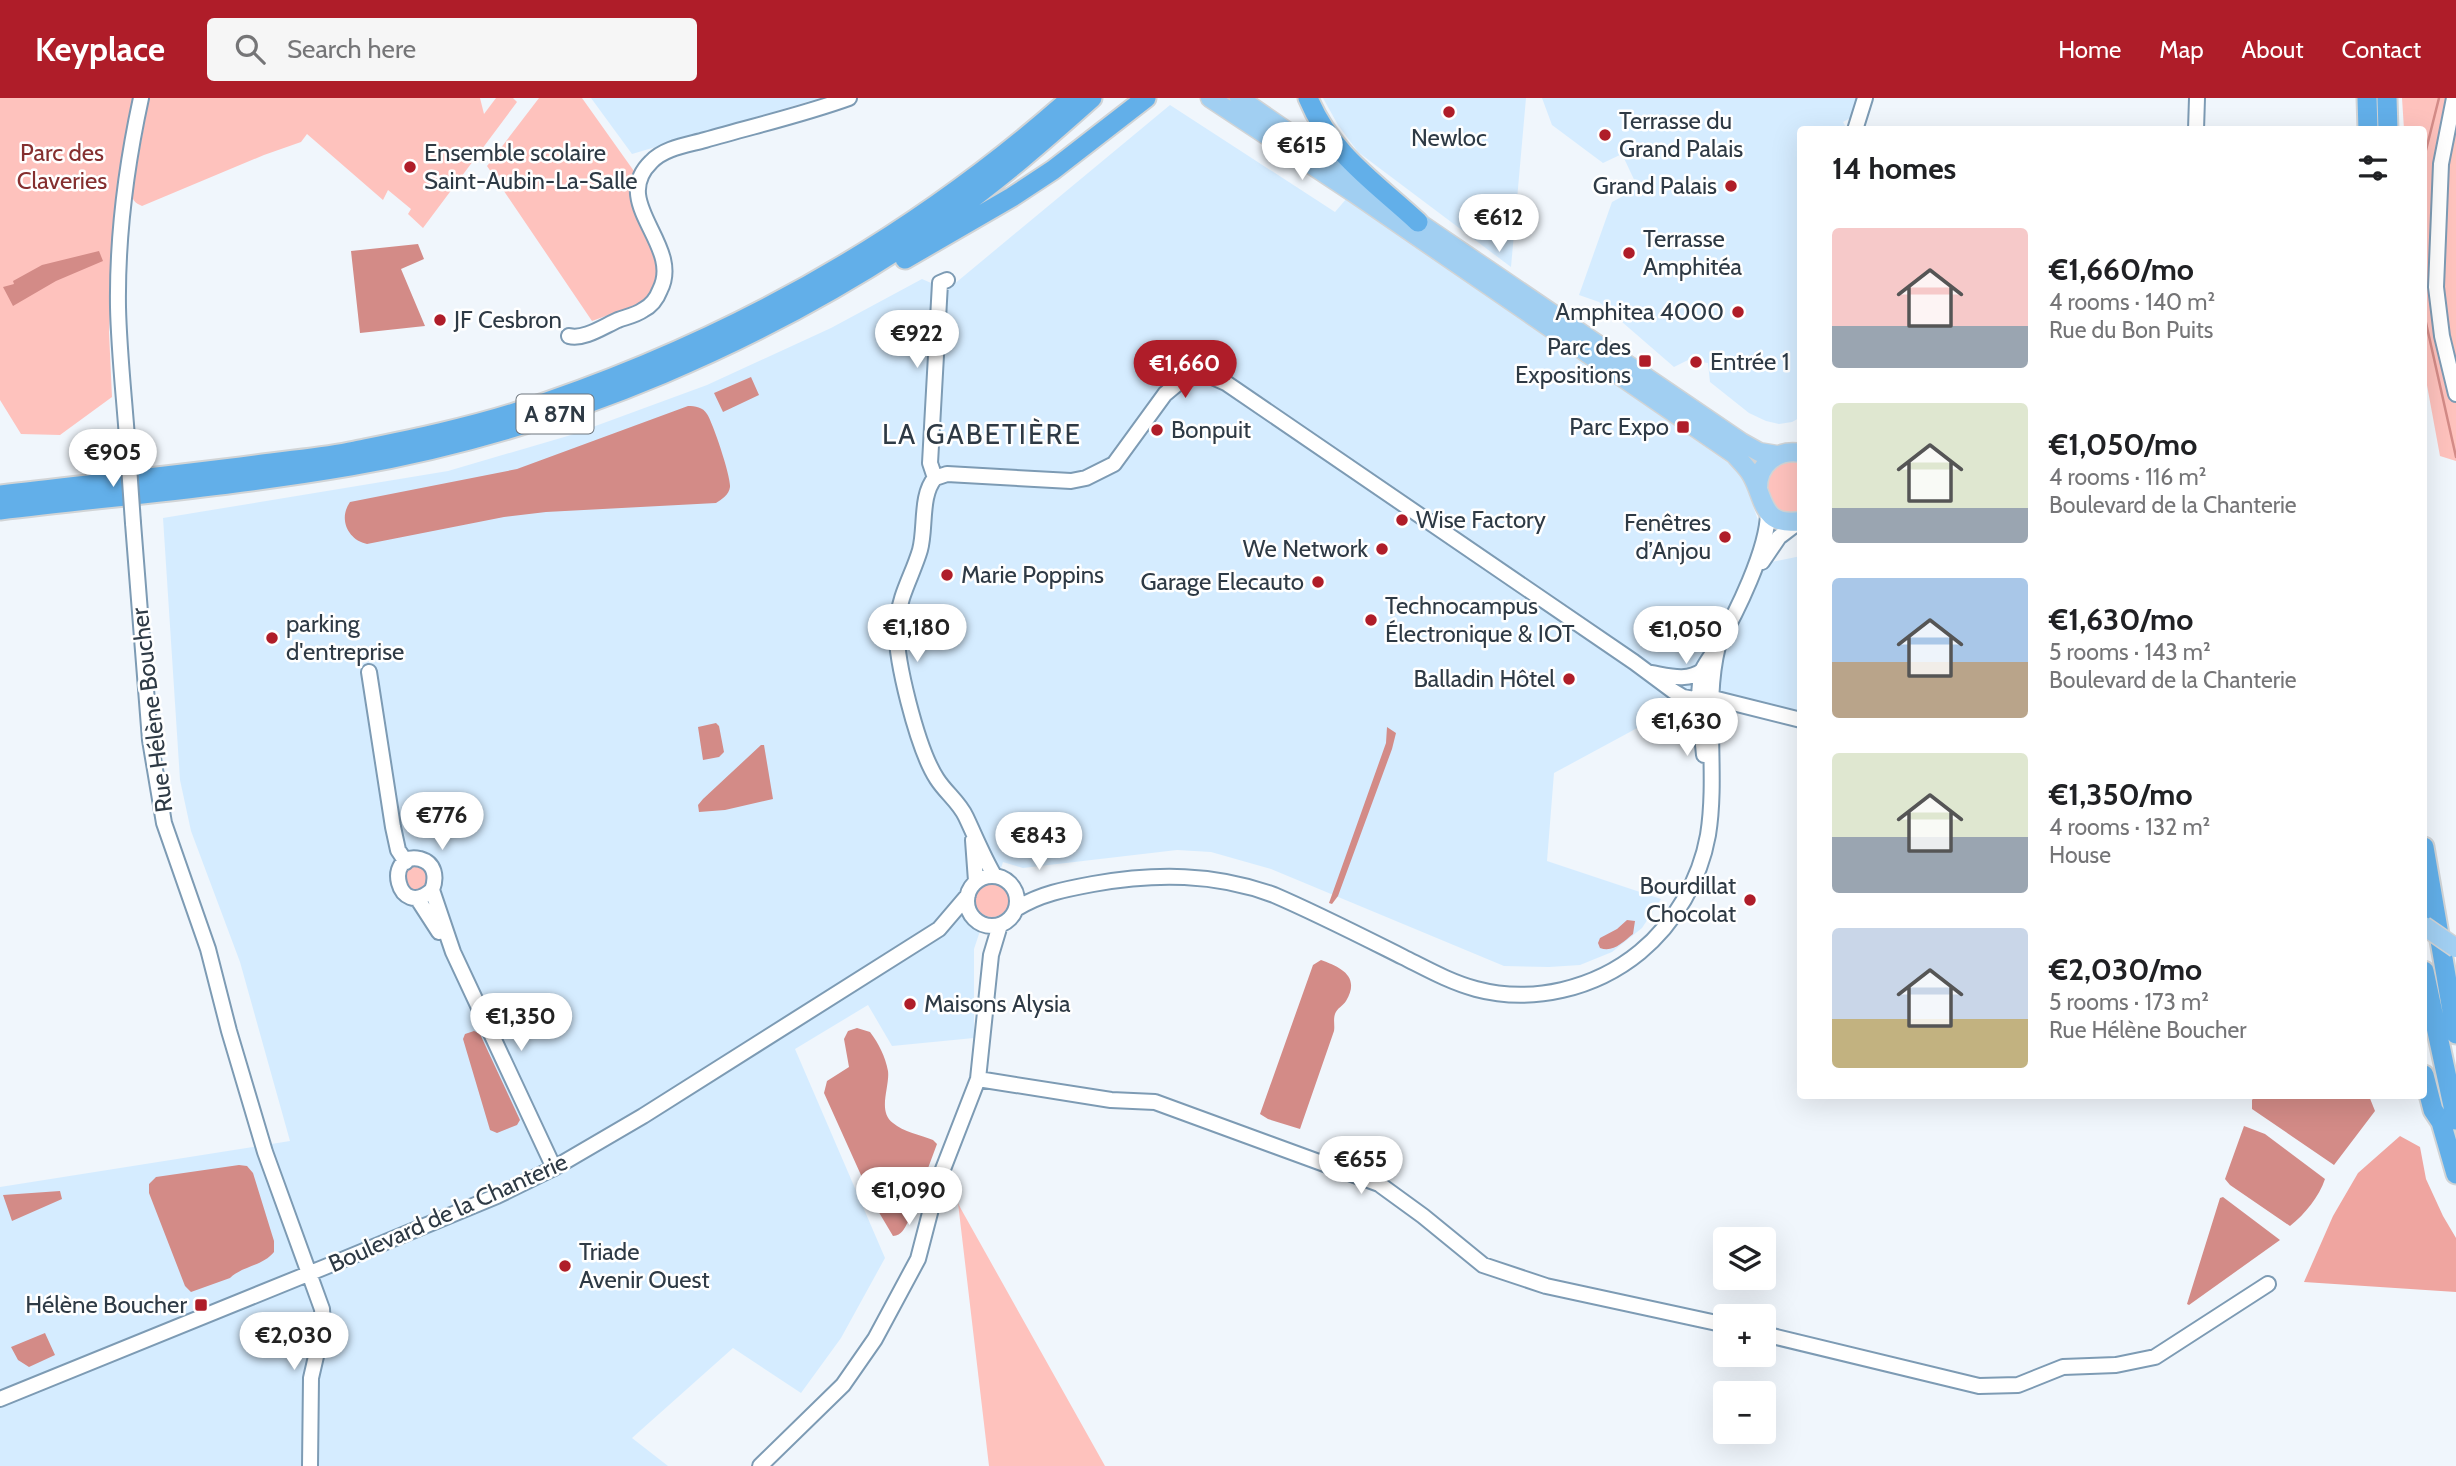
<!DOCTYPE html>
<meta charset="utf-8">
<style>
body{margin:0;font-family:Cabin,sans-serif;background:#f6f6f6;color:#202124;height:100vh;display:flex;flex-direction:column;font-size:26px;white-space:nowrap}
*{box-sizing:border-box;margin:0}
p{font-size:23px;color:#757577}
.icon{flex:none;width:38px;height:38px;fill:none;stroke:currentColor;stroke-width:2;stroke-linecap:round;stroke-linejoin:round}
.map{position:relative;flex:1;overflow:hidden}
.panel{position:absolute;left:1797px;top:28px;width:630px;height:973px;display:flex;flex-direction:column;background:#fff;border-radius:7px;box-shadow:0 7px 28px #0002}
.panel>*{flex:none}
.controls{position:absolute;left:1713px;top:1129px;display:grid;gap:14px}
.controls a{display:grid;place-items:center;width:63px;height:63px;border-radius:7px;background:#fff;box-shadow:0 7px 28px #0002;font-size:35px}
.price{position:absolute;translate:-50% -60px;padding:0 16px;border-radius:24px;background:#fff;color:#222;font-size:23px;line-height:46px;filter:drop-shadow(0 2px 4px #0008)}
.price::after{content:'';position:absolute;left:50%;top:42px;width:21px;height:16px;margin-left:-10px;background:inherit;clip-path:polygon(0 0,100% 0,50% 100%)}
.price.on{background:#af1d29;color:#fff}
ul{padding:0;list-style:none}
li{display:flex;align-items:center;gap:21px;height:175px;padding:0 35px}
li span{display:grid;place-items:center;flex:none;width:196px;height:140px;border-radius:7px;color:#555}
li>.icon{margin-inline-start:auto}
span .icon{width:84px;height:84px;fill:#fffc;stroke-width:1}
li b{font-size:30px}
h2{display:flex;justify-content:space-between;align-items:center;height:84px;padding:0 35px;font-size:30px}
header{display:flex;align-items:center;gap:42px;box-sizing:border-box;height:98px;padding:0 35px;background:#af1d29;color:#fff}
header strong{font-size:33px}
nav{display:flex;gap:38px;margin-inline-start:auto;font-size:24px}
.search{width:490px;height:63px;background:#f6f6f6;display:flex;align-items:center;gap:18px;box-sizing:border-box;padding:0 24px;border-radius:7px;color:#757577;font-size:26px}
.map>svg:first-child{display:block}
</style>
<header>
<strong>Keyplace</strong>
<div class="search"><svg class="icon" aria-label="search" viewBox="0 0 24 24"><circle cx="10" cy="10" r="6"/><path d="M15 15l6 6"/></svg>Search here</div>
<nav><a>Home</a><a>Map</a><a>About</a><a>Contact</a></nav>
</header>
<div class="map">
<svg width="2456" height="1368" viewBox="0 0 2456 1368">
<rect width="100%" height="100%" fill="#f0f6fc"/>
<path fill="#d5ecff" d="M591,0h229l-188,56z
M1323,0h203l-15,169 -153,-115 -20,-27z
M1542,0h317l-7,19 -9,5 4,7 -46,1v287l-9,5 -13,2 -13,-3 -17,-8 -39,-31 -2,-19 -20,-3 -14,7 -75,-65 -20,-7 33,-93 26,-14 -16,-34 -19,9 -51,-38z
M1170,7l165,107 12,-14 387,269 11,16 14,40 -3,20 -8,24 53,-11v158l-99,-21 -148,80 -7,88 114,38 -19,29 -30,24 -32,13 -31,2 -45,-1 -233,-97 -60,-17 -34,-2 -154,18 -20,-6 -29,87v89l-82,8 -24,-41 -73,44 90,209 -44,80 -40,55 -68,-45 -101,90 36,28h-668v-279l290,-46 -50,-179 -49,-131 -11,-51 -17,-262 285,-47 123,-36 136,-50 124,-57 91,-49 25,11z"/>
<path fill="#fec2bd" d="M0,0h135l-20,125 -6,109 3,65 -52,38 -39,-1 -21,-34z
M149,0h331l4,16 12,-16h17l4,4 -94,126 -15,-14 3,-5 -23,-19 -5,10 -76,-66 -6,8 -37,13 -122,51c-7,-3 -10,-6 -10,-13z
M539,0h43l54,76 23,80 -2,35 -21,16 -44,16 -105,-155z
M2402,0h54v363l-16,-5 -16,-87v-239l-20,-1z
M1801,361v56l-24,-4 -14,-22 12,-26z
M403 780a13 13 0 1 1 26 0a13 13 0 1 1-26 0Z
M975 802a17 17 0 1 1 34 0a17 17 0 1 1-34 0Z
M958,1105l3,6 144,257h-116z"/>
<path fill="#efa5a0" d="M2400,1038l20,11 6,32 17,37 13,22v54l-152,-10 29,-66 25,-43z"/>
<path fill="#d38b87" d="M418,146l6,15 -23,10 24,57 -65,7 -9,-82z
M99,153l4,10 -47,20 -43,25 -10,-19 11,-3 -1,-3 29,-16z
M1138,262l26,3 -2,12 -25,-3z
M751,279l8,18 -36,17 -9,-19z
M688,308c7,0 15,1 19,8 6,9 24,63 23,73 -1,8 -8,12 -14,16l-170,9 -42,5 -137,27c-19,-4 -29,-25 -17,-42l167,-33z
M716,625l3,3 5,26 -5,5 -16,3 -5,-33z
M1387,629l9,6 -4,16 -54,147 -6,8 -3,-1 57,-160z
M761,647h3l9,54 -48,11 -26,2 -1,-7 5,-6z
M1627,822l8,1 -2,13c-10,8 -20,19 -33,14l-2,-5 2,-5 17,-9z
M1321,862c19,7 40,16 25,41 -3,5 -9,7 -11,13 -2,6 0,11 -1,17l-34,98 -32,-10 -8,-5 53,-149z
M857,930l13,4c9,12 15,24 18,39 2,16 -11,40 5,52 10,9 28,12 40,17l4,4 -29,78c-4,7 -6,13 -15,14l-19,-32 -50,-111 3,-12 22,-14 -5,-28 4,-8z
M474,933l6,3 40,86 -3,5 -20,8 -7,-3 -27,-91 2,-5z
M2255,998h114l6,15 -41,54 -82,-56v-9z
M2244,1028l21,8 60,45c-6,18 -20,35 -35,47l-60,-41 -5,-6z
M239,1067l8,1 6,7 21,68v11c-11,14 -32,14 -44,26l-39,14 -6,-6 -36,-93v-9l7,-7z
M60,1093l2,8 -50,22 -9,-26z
M2223,1099l57,43 -91,65 -2,-1 33,-106z
M45,1235l10,22 -26,12 -11,-7 -7,-13z"/>
<g fill="none" stroke-linecap="round" stroke-linejoin="round">
<path stroke="#d38b87" stroke-width="2.5" d="M2424,60l15,-60
M2424,80v28
M2424,216l32,143"/>
<defs>
<path id="minor" d="M2454,0l-13,66 -5,123 6,49 14,58
M1855,32l10,-32
M2196,32l1,-32
M569,238c15,4 35,-10 49,-16 8,-3 18,-5 25,-10 8,-4 14,-12 17,-20 23,-45 -51,-87 -9,-128 13,-14 36,-17 54,-22 48,-14 97,-25 144,-42
M128,354c-3,-48 -9,-97 -10,-145 -1,-70 8,-140 23,-209
M935,380l12,-4 124,7 15,-3 28,-14 51,-70 12,-10 15,-7 16,-2 18,8 408,279 39,29 10,6 17,3 17,-1 84,21
M935,380c-15,17 -9,50 -15,72 -7,24 -20,44 -23,71 -4,34 21,129 40,158 9,14 22,23 29,38 9,19 17,39 28,58
M935,380l-5,-15 10,-180 7,-3
M133,425l17,217 14,83 44,126 21,82 36,121 57,157 1,17 -12,52 -1,88
M1762,464l17,-25 21,-16
M369,574l24,155 5,23 8,12
M1651,575c18,3 37,9 52,-3
M1704,657c-2,-24 -9,-63 -1,-86 4,-8 10,-15 14,-23 19,-32 51,-97 51,-134
M973,742l3,41
M967 803a25 25 0 1 1 50 0a25 25 0 1 1-50 0Z
M432,792c-35,31 -49,-39 -12,-31 15,4 17,18 12,31l21,62 101,216
M417,800l22,34
M1016,811c23,-15 50,-20 77,-25 62,-11 122,-11 181,11 44,19 87,41 129,62 24,12 47,25 73,32 56,15 119,0 164,-37 35,-29 60,-72 68,-117 10,-62 -5,-129 10,-189
M978,981l133,21 44,2 224,82 44,32 60,49 63,21 180,39
M1764,1236l215,52 39,-1 45,-18 53,-2 39,-8 113,-73
M0,1301l325,-132 172,-71 57,-28 89,-52 296,-187 29,-34
M760,1368l83,-81 32,-46 43,-80 20,-77 40,-103 13,-124 9,-30"/>
<path id="major" d="M1210,0l144,95 380,261c6,7 14,14 18,22 13,23 9,51 49,45
M1239,0l133,92
M1406,116l335,228 18,10 18,3
M1758,390c0,-24 19,-39 43,-35"/>
<path id="highway" d="M1308,0c23,56 67,84 110,124
M2367,0l1,32
M2387,0l1,32
M905,161l107,-62 41,-27 93,-72
M0,397c85,-10 171,-19 256,-30 33,-5 66,-7 99,-14 53,-11 108,-22 159,-38 207,-67 394,-170 557,-315
M0,412c117,-14 235,-24 351,-44 213,-37 420,-126 597,-250 51,-36 98,-77 144,-118
M2424,749l32,187
M2424,873l32,149
M2424,977l9,35 8,12 15,52"/>
</defs>
<use href="#minor" stroke="#7d9bb4" stroke-width="18"/>
<use href="#major" stroke="#d1d4d6" stroke-width="21"/>
<use href="#highway" stroke="#d1d4d6" stroke-width="23"/>
<use href="#minor" stroke="#fff" stroke-width="14"/>
<use href="#major" stroke="#a1cff2" stroke-width="18"/>
<use href="#highway" stroke="#62afe9" stroke-width="19"/>
<defs>
<path id="minor-bridge" d="M128,354l5,71"/>
<path id="major-bridge" d="M2424,828l32,22"/>
</defs>
<use href="#minor-bridge" stroke="#7d9bb4" stroke-width="18" stroke-linecap="butt"/>
<use href="#major-bridge" stroke="#d1d4d6" stroke-width="21" stroke-linecap="butt"/>
<use href="#minor-bridge" stroke="#fff" stroke-width="14"/>
<use href="#major-bridge" stroke="#a1cff2" stroke-width="18"/>
</g>
<g fill="#af1d29" stroke="#fff" stroke-width="2.5">
<circle cx="1449" cy="14" r="7"/>
<circle cx="1605" cy="37" r="7"/>
<circle cx="410" cy="69" r="7"/>
<circle cx="1731" cy="88" r="7"/>
<circle cx="1629" cy="155" r="7"/>
<circle cx="1738" cy="214" r="7"/>
<circle cx="440" cy="222" r="7"/>
<rect x="1638" y="256" width="14" height="14" rx="3.5"/>
<circle cx="1696" cy="264" r="7"/>
<rect x="1676" y="322" width="14" height="14" rx="3.5"/>
<circle cx="1157" cy="332" r="7"/>
<circle cx="1402" cy="422" r="7"/>
<circle cx="1725" cy="439" r="7"/>
<circle cx="1382" cy="451" r="7"/>
<circle cx="947" cy="477" r="7"/>
<circle cx="1318" cy="484" r="7"/>
<circle cx="1371" cy="522" r="7"/>
<circle cx="272" cy="540" r="7"/>
<circle cx="1569" cy="581" r="7"/>
<circle cx="1750" cy="802" r="7"/>
<circle cx="910" cy="906" r="7"/>
<circle cx="565" cy="1168" r="7"/>
<rect x="194" y="1200" width="14" height="14" rx="3.5"/>
</g>
<g text-anchor="middle" stroke-width="5" stroke-linejoin="round" paint-order="stroke">
<rect fill="#fff" stroke="#6d757d" stroke-width="2" x="516.5" y="296.5" width="77" height="39" rx="5"/>
<g font-size="23" font-weight="bold" fill="#2e3a45">
<text x="555" y="324">A 87N</text>
</g>
<g font-size="24" fill="#2e3a45" stroke="#fff" text-anchor="start">
<text x="1619" y="31">Terrasse du<tspan x="1619" dy="28">Grand Palais</tspan></text>
<text x="1449" y="48" text-anchor="middle">Newloc</text>
<text x="424" y="63">Ensemble scolaire<tspan x="424" dy="28">Saint-Aubin-La-Salle</tspan></text>
<text x="1717" y="96" text-anchor="end">Grand Palais</text>
<text x="1643" y="149">Terrasse<tspan x="1643" dy="28">Amphitéa</tspan></text>
<text x="1724" y="222" text-anchor="end">Amphitea 4000</text>
<text x="454" y="230">JF Cesbron</text>
<text x="1631" y="257" text-anchor="end">Parc des<tspan x="1631" dy="28">Expositions</tspan></text>
<text x="1710" y="272">Entrée 1</text>
<text x="1669" y="337" text-anchor="end">Parc Expo</text>
<text x="1171" y="340">Bonpuit</text>
<text x="1416" y="430">Wise Factory</text>
<text x="1711" y="433" text-anchor="end">Fenêtres<tspan x="1711" dy="28">d’Anjou</tspan></text>
<text x="1368" y="459" text-anchor="end">We Network</text>
<text x="961" y="485">Marie Poppins</text>
<text x="1304" y="492" text-anchor="end">Garage Elecauto</text>
<text x="1385" y="516">Technocampus<tspan x="1385" dy="28">Électronique &amp; IOT</tspan></text>
<text x="286" y="534">parking<tspan x="286" dy="28">d'entreprise</tspan></text>
<text x="1555" y="589" text-anchor="end">Balladin Hôtel</text>
<text x="1736" y="796" text-anchor="end">Bourdillat<tspan x="1736" dy="28">Chocolat</tspan></text>
<text x="924" y="914">Maisons Alysia</text>
<text x="579" y="1162">Triade<tspan x="579" dy="28">Avenir Ouest</tspan></text>
<text x="187" y="1215" text-anchor="end">Hélène Boucher</text>
</g>
<g font-size="24" fill="#852f2f" stroke="#fff">
<text x="62" y="63">Parc des<tspan x="62" dy="28">Claveries</tspan></text>
</g>
<g font-size="24" fill="#2e3a45" stroke="#fff">
<text transform="translate(152 612) rotate(-97)" y="8">Rue Hélène Boucher</text>
<text transform="translate(448 1115) rotate(-24)" y="8">Boulevard de la Chanterie</text>
</g>
<g font-size="28" letter-spacing="2" fill="#2e3a45" stroke="#fff">
<text x="982" y="346">LA GABETIÈRE</text>
</g>
</g>
</svg>
<div class="controls">
<a><svg class="icon" aria-label="layers" viewBox="0 0 24 24"><path d="M12 4l9 5-9 5-9-5zM3 14l9 5 9-5"/></svg></a>
<a>+</a>
<a>−</a>
</div>
<b class="price" style="left:1302px;top:84px">€615</b>
<b class="price" style="left:1499px;top:156px">€612</b>
<b class="price" style="left:917px;top:272px">€922</b>
<b class="price on" style="left:1185px;top:302px">€1,660</b>
<b class="price" style="left:113px;top:391px">€905</b>
<b class="price" style="left:917px;top:566px">€1,180</b>
<b class="price" style="left:1686px;top:568px">€1,050</b>
<b class="price" style="left:1687px;top:660px">€1,630</b>
<b class="price" style="left:442px;top:754px">€776</b>
<b class="price" style="left:1039px;top:774px">€843</b>
<b class="price" style="left:521px;top:955px">€1,350</b>
<b class="price" style="left:1361px;top:1098px">€655</b>
<b class="price" style="left:909px;top:1129px">€1,090</b>
<b class="price" style="left:294px;top:1274px">€2,030</b>
<section class="panel">
<h2>14 homes<svg class="icon" aria-label="filters" viewBox="0 0 24 24"><path d="M4 7h16M4 17h16"/><circle cx="9" cy="7" r="2"/><circle cx="15" cy="17" r="2"/></svg></h2>
<ul>
<li><span style="background:linear-gradient(#f6c9c9 70%,#9aa5b1 0)"><svg class="icon" aria-label="home" viewBox="0 0 24 24"><path d="M3 11l9-7 9 7M6 9v11h12V9"/></svg></span><div><b>€1,660/mo</b><p>4 rooms · 140 m²</p><p>Rue du Bon Puits</p></div></li>
<li><span style="background:linear-gradient(#dfe7d0 75%,#9aa5b1 0)"><svg class="icon" aria-label="home" viewBox="0 0 24 24"><path d="M3 11l9-7 9 7M6 9v11h12V9"/></svg></span><div><b>€1,050/mo</b><p>4 rooms · 116 m²</p><p>Boulevard de la Chanterie</p></div></li>
<li><span style="background:linear-gradient(#a9c7e8 60%,#b9a48a 0)"><svg class="icon" aria-label="home" viewBox="0 0 24 24"><path d="M3 11l9-7 9 7M6 9v11h12V9"/></svg></span><div><b>€1,630/mo</b><p>5 rooms · 143 m²</p><p>Boulevard de la Chanterie</p></div></li>
<li><span style="background:linear-gradient(#dfe7d0 60%,#9aa5b1 0)"><svg class="icon" aria-label="home" viewBox="0 0 24 24"><path d="M3 11l9-7 9 7M6 9v11h12V9"/></svg></span><div><b>€1,350/mo</b><p>4 rooms · 132 m²</p><p>House</p></div></li>
<li><span style="background:linear-gradient(#c9d6e8 65%,#c2b280 0)"><svg class="icon" aria-label="home" viewBox="0 0 24 24"><path d="M3 11l9-7 9 7M6 9v11h12V9"/></svg></span><div><b>€2,030/mo</b><p>5 rooms · 173 m²</p><p>Rue Hélène Boucher</p></div></li>
</ul>
</section>
</div>
